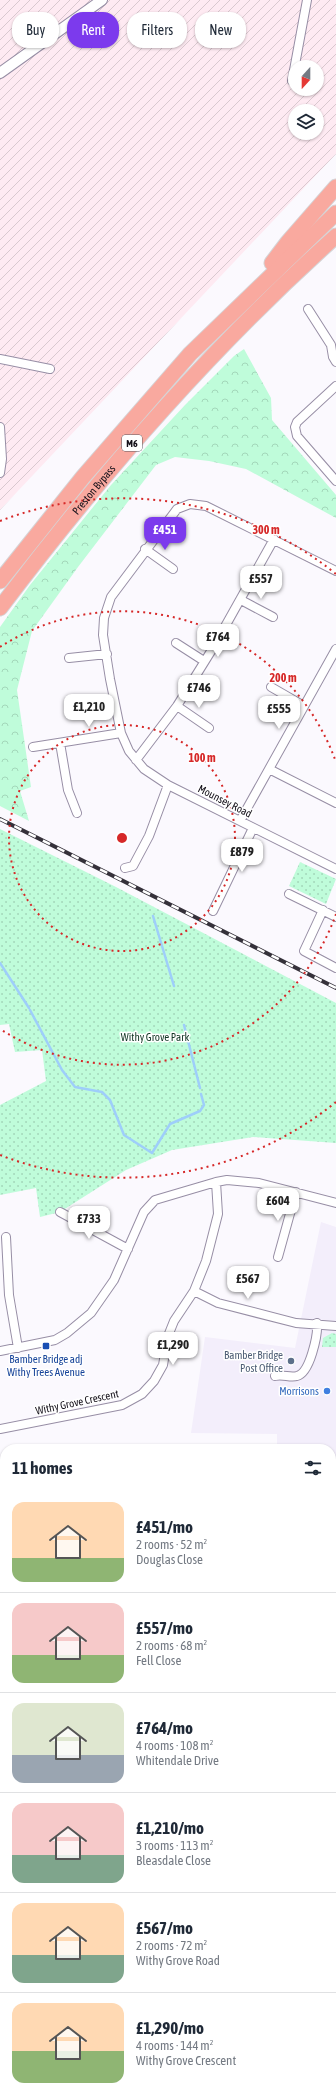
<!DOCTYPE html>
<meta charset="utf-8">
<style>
body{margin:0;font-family:"Asap Condensed",sans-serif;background:#f6f6f7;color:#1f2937;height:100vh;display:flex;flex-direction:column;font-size:15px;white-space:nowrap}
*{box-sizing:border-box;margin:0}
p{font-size:13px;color:#747a83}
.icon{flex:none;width:22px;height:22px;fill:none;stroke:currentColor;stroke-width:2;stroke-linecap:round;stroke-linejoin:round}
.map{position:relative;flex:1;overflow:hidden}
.details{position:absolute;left:0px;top:1444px;width:336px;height:656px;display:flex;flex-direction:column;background:#fff;border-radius:16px 16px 0 0;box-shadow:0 1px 3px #0004}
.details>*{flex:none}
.hud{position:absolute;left:12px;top:12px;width:312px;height:36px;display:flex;gap:8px}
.needle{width:26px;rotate:201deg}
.buttons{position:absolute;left:288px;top:60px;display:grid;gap:8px}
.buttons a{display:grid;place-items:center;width:36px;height:36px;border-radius:50%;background:#fff;box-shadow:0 1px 3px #0004;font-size:20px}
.price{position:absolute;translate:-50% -34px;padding:0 9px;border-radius:8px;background:#fff;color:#222;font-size:13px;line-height:26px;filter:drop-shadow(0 1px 2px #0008)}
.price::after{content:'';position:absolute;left:50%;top:24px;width:12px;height:9px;margin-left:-6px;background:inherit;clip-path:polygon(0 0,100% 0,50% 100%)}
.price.current{background:#7c3aed;color:#fff}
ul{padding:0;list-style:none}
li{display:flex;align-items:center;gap:12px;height:100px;padding:0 12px}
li+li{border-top:1px solid #e0e1e3}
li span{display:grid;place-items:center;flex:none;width:112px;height:80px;border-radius:12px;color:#555}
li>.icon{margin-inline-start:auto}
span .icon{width:48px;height:48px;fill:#fffc;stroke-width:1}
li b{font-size:17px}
h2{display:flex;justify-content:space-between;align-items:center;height:48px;padding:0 12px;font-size:17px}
.tag{padding:0 14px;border-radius:16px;background:#fff;box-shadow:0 1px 3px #0004;font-size:14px;line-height:36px}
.tag.current{background:#7c3aed;color:#fff}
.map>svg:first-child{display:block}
</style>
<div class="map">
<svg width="336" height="2100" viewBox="0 0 336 2100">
<defs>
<pattern id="industrial-furrows" width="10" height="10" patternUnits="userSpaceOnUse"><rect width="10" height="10" fill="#feeaf2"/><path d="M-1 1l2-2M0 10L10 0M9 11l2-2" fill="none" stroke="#d9c8cf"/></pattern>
<pattern id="forest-crowns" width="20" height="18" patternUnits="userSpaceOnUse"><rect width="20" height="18" fill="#bffcda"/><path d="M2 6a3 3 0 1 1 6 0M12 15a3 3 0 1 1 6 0" fill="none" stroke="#a3d7ba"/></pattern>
<pattern id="park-dots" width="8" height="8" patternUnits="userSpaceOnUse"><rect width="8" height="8" fill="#bffcda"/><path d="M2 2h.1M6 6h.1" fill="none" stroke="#a3d7ba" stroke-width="1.8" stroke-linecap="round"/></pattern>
</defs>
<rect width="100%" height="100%" fill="#fbf9fe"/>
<path fill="#f3eefb" d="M321,1222l15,5v263h-5v-41h-54v-15l-86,-1 14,-96 90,11z
M336,1645v67h-5v-66z"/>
<path fill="url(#industrial-furrows)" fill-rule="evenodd" d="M0,0h336v154l-336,356zM295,67h22v22h-22zM295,111h22v22h-22z
M0,1916l5,1v178h33l1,5h-39z
M41,2095h56l-1,5h-55z"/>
<path fill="url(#forest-crowns)" d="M244,349l27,49 1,22 64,75v23l-90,-49 -37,-8 -34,-4 -19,8 -78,102 -46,64 -15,59 14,97 -11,4 9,30 -29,-15v-179l30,-42 81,-100 74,-80 49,-49z"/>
<path fill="url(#park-dots)" d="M0,829l116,58 220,116v140l-83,-6 -81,13 -46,20 -66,42 -20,5 -4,-29 -36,7v-90l46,-24 -4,-31 -27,2 -6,-28 -9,1z
M300,862l36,17 -10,25 -37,-18z
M332,1333l4,1v13h-14l1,-9z"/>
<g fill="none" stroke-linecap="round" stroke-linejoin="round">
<path stroke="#9ecefa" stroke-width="2.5" d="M153,916l21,70
M0,963l29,45
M30,1010l32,60 13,17 27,5 8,8 14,35 28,18 18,-29 30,-13 4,-6 -3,-11
M184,1025l16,63"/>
<defs>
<path id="minor" d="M292,81l15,-81
M308,309l23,36 2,12 3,5
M0,359l50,10
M336,386l-39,36 -2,5 2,9 39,45
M0,427l2,32 -2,14
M145,549l28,20
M336,571l-130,-65 -16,-2 -13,5 -66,88 -7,21 -1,17 7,44 11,54 8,18 15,18 24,16 168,84
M241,600l32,17
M176,643l28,18
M69,658l38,-4
M271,687l33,19
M177,706l32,22
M60,743l8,47 9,23
M33,747l88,-14
M136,760l41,-54 36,-58 61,-109
M269,769l67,34
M240,821l96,-172
M125,868l8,-2 16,-30 19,-51
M289,894l47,23
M323,910l-19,41 32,17
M213,911l40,-83
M60,1212l68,37
M6,1237l3,58 9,53
M278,1257l18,-65
M194,1291l24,12 78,20 40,3
M0,1351l55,-11 12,-7 24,-20 23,-33 30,-68 11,-12 61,-18 11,-2 32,3 77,20
M275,1376c8,-2 15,2 22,0 13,-3 21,-41 20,-53
M0,1429l122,-24 20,-11 12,-13 9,-16 5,-29 6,-15 20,-30 12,-30 12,-47 -2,-32
M331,1489h5
M0,1550l5,-2
M0,1624l5,26
M0,1659l5,25
M5,1690l-3,6 3,37
M0,1800l5,-1
M331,1855l5,1
M331,1981l5,3
M140,2095v5
M186,2095v5
M262,2096l10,4
M304,2100c6,-5 12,-2 19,0"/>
<path id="tertiary" d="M0,73l102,-73
M331,1625l5,2
M0,1651l5,-1"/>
<path id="secondary" d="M331,1924l5,-17
M261,2100l2,-5"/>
<g id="motorway">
<path d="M272,263l16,-21 48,-55"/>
<path d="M0,581l83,-104 107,-123 146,-141"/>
<path id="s1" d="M0,608c101,-134 211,-260 336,-372"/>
</g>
</defs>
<use href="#minor" stroke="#978ea5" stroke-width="10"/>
<use href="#tertiary" stroke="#978ea5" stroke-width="12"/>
<use href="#secondary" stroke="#978ea5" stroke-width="13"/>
<use href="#motorway" stroke="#d5d4d6" stroke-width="17"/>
<use href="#minor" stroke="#fff" stroke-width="8"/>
<use href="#tertiary" stroke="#fff" stroke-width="10"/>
<use href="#secondary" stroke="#fde5e2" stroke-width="11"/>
<use href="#motorway" stroke="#f9a99f" stroke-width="15"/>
<defs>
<path id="rail" d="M0,819l336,169"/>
</defs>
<use href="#rail" stroke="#35313a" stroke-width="4"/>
<use href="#rail" stroke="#fff" stroke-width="2.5" stroke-dasharray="8" stroke-linecap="butt"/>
</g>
<g fill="none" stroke="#d62828" stroke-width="2" stroke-dasharray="2 4">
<circle cx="122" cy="838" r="113"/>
<path d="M336 914A227 227 0 0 1 0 1029M0 647A227 227 0 0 1 336 762"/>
<path d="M336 1102A340 340 0 0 1 0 1155M0 521A340 340 0 0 1 336 574"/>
</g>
<rect fill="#1a4fb4" stroke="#fff" stroke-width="1.5" x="42" y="1342" width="8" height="8" rx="2"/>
<circle fill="#5c6f8a" stroke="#fff" stroke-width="1.5" cx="291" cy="1361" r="4"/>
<circle fill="#3f7fe0" stroke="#fff" stroke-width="1.5" cx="327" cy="1391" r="4"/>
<g text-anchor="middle" stroke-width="3" stroke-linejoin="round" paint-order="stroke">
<rect fill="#fff" stroke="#5a585e" stroke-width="1" x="122" y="435" width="20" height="16" rx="3"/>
<g font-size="10" font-weight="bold" fill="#141019">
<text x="132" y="447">M6</text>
</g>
<g font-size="11" fill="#141019" stroke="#fff">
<text dy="4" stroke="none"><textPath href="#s1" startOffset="151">Preston Bypass</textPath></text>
<text transform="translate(225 801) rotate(27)" y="4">Mounsey Road</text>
<text transform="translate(77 1402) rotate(-12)" y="4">Withy Grove Crescent</text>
</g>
<g font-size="11" fill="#113524" stroke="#fff">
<text x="155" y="1041">Withy Grove Park</text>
</g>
<g font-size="11" fill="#4e5e75" stroke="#fff" text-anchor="end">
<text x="283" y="1359">Bamber Bridge<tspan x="283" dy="13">Post Office</tspan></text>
</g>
<g font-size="11" fill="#164399" stroke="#fff">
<text x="46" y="1363">Bamber Bridge adj<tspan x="46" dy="13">Withy Trees Avenue</tspan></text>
</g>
<g font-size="11" fill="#366cbe" stroke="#fff" text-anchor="end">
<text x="319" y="1395">Morrisons</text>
</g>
</g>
<circle cx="122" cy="838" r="6" fill="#d62828" stroke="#fff" stroke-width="2"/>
<g font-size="12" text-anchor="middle" font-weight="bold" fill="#d62828" stroke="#fff" stroke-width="3" stroke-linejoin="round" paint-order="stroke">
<text x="266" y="534">300 m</text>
<text x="283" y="682">200 m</text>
<text x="202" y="762">100 m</text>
</g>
</svg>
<div class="buttons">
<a><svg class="needle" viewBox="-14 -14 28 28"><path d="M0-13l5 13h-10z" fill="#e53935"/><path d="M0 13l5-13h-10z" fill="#747a83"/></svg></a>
<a><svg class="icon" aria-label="layers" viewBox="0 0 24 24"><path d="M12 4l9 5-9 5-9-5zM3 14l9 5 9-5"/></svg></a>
</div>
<b class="price current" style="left:165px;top:551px">£451</b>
<b class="price" style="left:261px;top:600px">£557</b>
<b class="price" style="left:218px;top:658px">£764</b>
<b class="price" style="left:199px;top:709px">£746</b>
<b class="price" style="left:89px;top:728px">£1,210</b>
<b class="price" style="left:279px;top:730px">£555</b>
<b class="price" style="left:242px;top:873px">£879</b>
<b class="price" style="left:278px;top:1222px">£604</b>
<b class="price" style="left:89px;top:1240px">£733</b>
<b class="price" style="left:248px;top:1300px">£567</b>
<b class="price" style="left:173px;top:1366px">£1,290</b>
<div class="hud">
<a class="tag">Buy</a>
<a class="tag current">Rent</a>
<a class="tag">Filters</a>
<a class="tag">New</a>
</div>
<section class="details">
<h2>11 homes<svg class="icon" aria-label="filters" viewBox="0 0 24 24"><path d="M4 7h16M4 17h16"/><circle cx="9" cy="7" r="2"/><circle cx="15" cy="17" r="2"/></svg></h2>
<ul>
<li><span style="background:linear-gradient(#ffd9b3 70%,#8fb573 0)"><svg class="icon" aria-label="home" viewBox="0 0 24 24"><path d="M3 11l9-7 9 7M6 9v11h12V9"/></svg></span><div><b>£451/mo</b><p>2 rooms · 52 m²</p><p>Douglas Close</p></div></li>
<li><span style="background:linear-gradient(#f6c9c9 65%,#8fb573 0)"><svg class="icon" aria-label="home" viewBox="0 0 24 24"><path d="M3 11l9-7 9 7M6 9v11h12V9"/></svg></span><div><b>£557/mo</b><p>2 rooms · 68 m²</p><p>Fell Close</p></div></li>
<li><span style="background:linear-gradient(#dfe7d0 65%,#9aa5b1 0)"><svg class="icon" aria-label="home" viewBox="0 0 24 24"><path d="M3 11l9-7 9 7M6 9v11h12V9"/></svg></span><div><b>£764/mo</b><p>4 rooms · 108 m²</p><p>Whitendale Drive</p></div></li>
<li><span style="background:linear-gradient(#f6c9c9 65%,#7fa58c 0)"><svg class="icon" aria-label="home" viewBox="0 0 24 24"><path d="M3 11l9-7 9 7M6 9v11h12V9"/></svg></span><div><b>£1,210/mo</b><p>3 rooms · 113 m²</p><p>Bleasdale Close</p></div></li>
<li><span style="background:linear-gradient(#ffd9b3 65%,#7fa58c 0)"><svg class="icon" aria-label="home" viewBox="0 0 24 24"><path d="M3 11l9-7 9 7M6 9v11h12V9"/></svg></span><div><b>£567/mo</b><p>2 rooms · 72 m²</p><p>Withy Grove Road</p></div></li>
<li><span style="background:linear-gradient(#ffd9b3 60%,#8fb573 0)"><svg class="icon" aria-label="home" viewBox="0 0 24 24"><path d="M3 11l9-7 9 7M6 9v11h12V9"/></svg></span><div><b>£1,290/mo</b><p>4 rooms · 144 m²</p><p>Withy Grove Crescent</p></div></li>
</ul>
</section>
</div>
